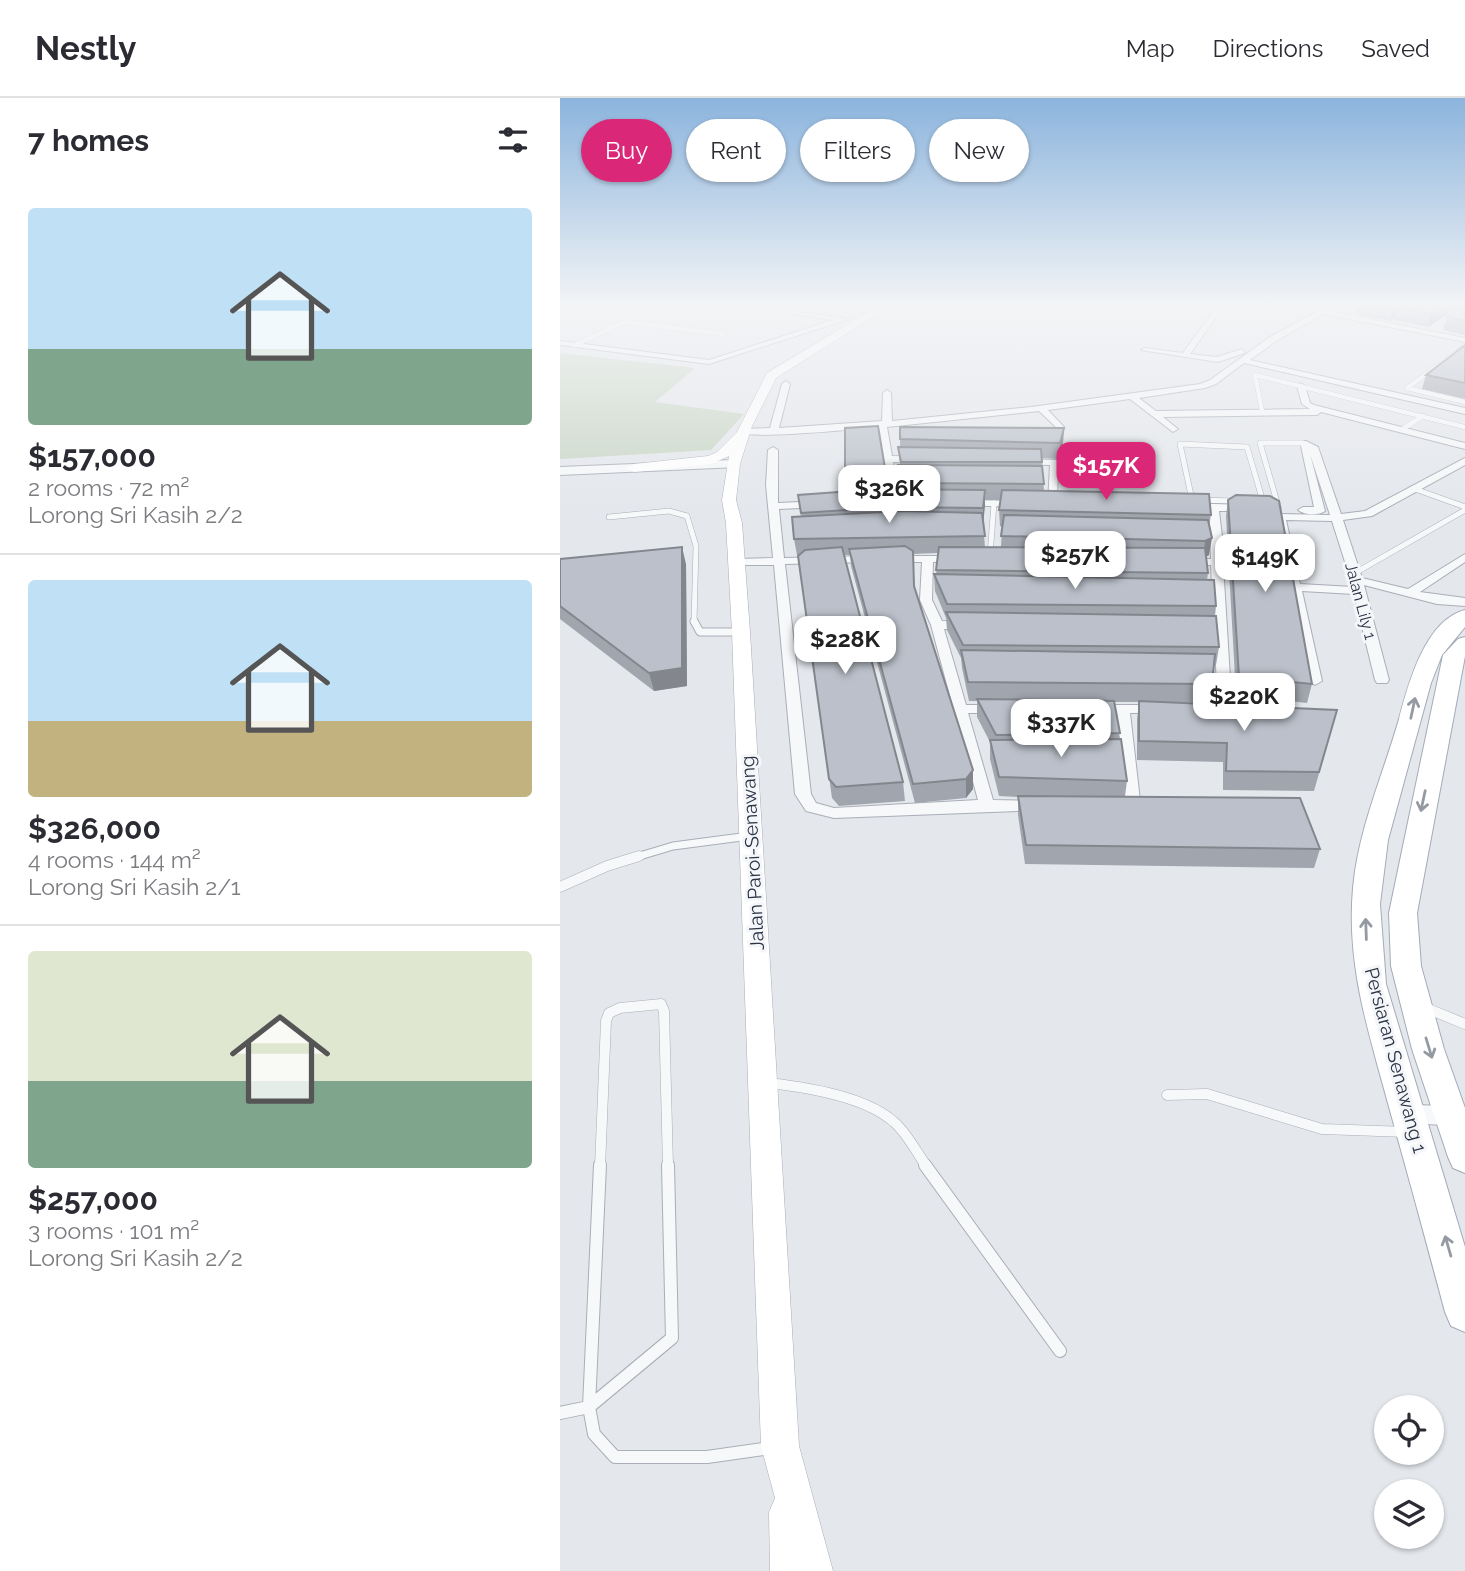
<!DOCTYPE html>
<meta charset="utf-8">
<style>
body{margin:0;font-family:Raleway,sans-serif;background:#f7f7f7;color:#2b2b33;height:100vh;display:flex;flex-direction:column;font-size:26px;white-space:nowrap}
*{box-sizing:border-box;margin:0}
p{font-size:23px;color:#7c7c81}
.icon{flex:none;width:38px;height:38px;fill:none;stroke:currentColor;stroke-width:2;stroke-linecap:round;stroke-linejoin:round}
.map{position:relative;flex:1;overflow:hidden}
.drawer{display:flex;flex-direction:column;background:#fff;width:560px}
.drawer>*{flex:none}
.guide{position:absolute;left:21px;top:21px;width:665px;height:63px;display:flex;gap:14px}
.tools{position:absolute;left:814px;top:1297px;display:grid;gap:14px}
.tools a{display:grid;place-items:center;width:70px;height:70px;border-radius:50%;background:#fff;box-shadow:0 2px 5px #0004;font-size:35px}
.price{position:absolute;translate:-50% -60px;padding:0 16px;border-radius:14px;background:#fff;color:#222;font-size:23px;line-height:46px;filter:drop-shadow(0 2px 4px #0008)}
.price::after{content:'';position:absolute;left:50%;top:42px;width:21px;height:16px;margin-left:-10px;background:inherit;clip-path:polygon(0 0,100% 0,50% 100%)}
.price.current{background:#db2777;color:#fff}
ul{padding:0;list-style:none}
li{display:grid;align-content:center;gap:14px;height:371px;padding:0 28px}
li+li{border-top:2px solid #e1e1e2}
li span{display:grid;place-items:center;height:217px;border-radius:7px;color:#555}
li>.icon{margin-inline-start:auto}
span .icon{width:126px;height:126px;fill:#fffc;stroke-width:1}
li b{font-size:30px}
h2{display:flex;justify-content:space-between;align-items:center;height:84px;padding:0 28px;font-size:30px}
.chip{padding:0 24px;border-radius:32px;background:#fff;box-shadow:0 2px 5px #0004;font-size:24px;line-height:63px}
.chip.current{background:#db2777;color:#fff}
header{display:flex;align-items:center;gap:42px;box-sizing:border-box;height:98px;padding:0 35px;background:#fff;border-bottom:2px solid #e1e1e2}
header strong{font-size:33px}
nav{display:flex;gap:38px;margin-inline-start:auto;font-size:24px}
main{display:flex;flex:1;min-height:0}
.map>svg:first-child{display:block}
</style>
<header>
<strong>Nestly</strong>
<nav><a>Map</a><a>Directions</a><a>Saved</a></nav>
</header>
<main>
<section class="drawer">
<h2>7 homes<svg class="icon" aria-label="filters" viewBox="0 0 24 24"><path d="M4 7h16M4 17h16"/><circle cx="9" cy="7" r="2"/><circle cx="15" cy="17" r="2"/></svg></h2>
<ul>
<li><span style="background:linear-gradient(#bfe0f5 65%,#7fa58c 0)"><svg class="icon" aria-label="home" viewBox="0 0 24 24"><path d="M3 11l9-7 9 7M6 9v11h12V9"/></svg></span><div><b>$157,000</b><p>2 rooms · 72 m²</p><p>Lorong Sri Kasih 2/2</p></div></li>
<li><span style="background:linear-gradient(#bfe0f5 65%,#c2b280 0)"><svg class="icon" aria-label="home" viewBox="0 0 24 24"><path d="M3 11l9-7 9 7M6 9v11h12V9"/></svg></span><div><b>$326,000</b><p>4 rooms · 144 m²</p><p>Lorong Sri Kasih 2/1</p></div></li>
<li><span style="background:linear-gradient(#dfe7d0 60%,#7fa58c 0)"><svg class="icon" aria-label="home" viewBox="0 0 24 24"><path d="M3 11l9-7 9 7M6 9v11h12V9"/></svg></span><div><b>$257,000</b><p>3 rooms · 101 m²</p><p>Lorong Sri Kasih 2/2</p></div></li>
</ul>
</section>
<div class="map">
<svg width="905" height="1473" viewBox="0 0 905 1473">
<rect width="100%" height="100%" fill="#e4e7ec"/>
<path fill="#c9d6c5" d="M0,255l135,15 -40,34 89,12 -33,36 -151,9z"/>
<g fill="none" stroke-linecap="round" stroke-linejoin="round">
<defs>
<path id="service-far4" d="M15,247l49,-23 100,12
M905,248l-58,42 58,14
M702,313l-7,-36 210,52
M841,332l22,-14
M700,345h43"/>
<path id="service-far3" d="M855,391l50,18
M679,403l-47,-1 -12,-56 67,3 17,58
M719,411l-19,-66h43
M49,419l60,-6 18,5 9,30 -2,77
M430,458l4,-53
M795,475l110,-63"/>
<path id="service-far2" d="M134,523l6,11h41
M73,760l40,-12 76,-10"/>
<path id="service-far1" d="M0,789l47,-21 32,-10
M866,910l39,16
M208,985c37,4 97,13 126,39 13,11 23,31 33,45
M607,997l40,-1 115,35 85,3
M40,1069l6,-146 3,-8 11,-5 41,-4 3,7 4,156"/>
<path id="service" d="M365,1067l135,186
M29,1309l5,27 21,23h92l63,-9
M29,1309l11,-242
M29,1309l83,-69 -4,-173
M0,1315l29,-6"/>
<path id="minor" d="M179,208h17l93,13 -140,45 -149,-19v-4l149,19 124,-40z
M546,208h22l36,5 -4,2z
M657,208h7l-34,48 27,3 25,-8 3,4 -27,9 -77,-12 4,-2 38,5z
M767,208h9l-7,5 136,27v4l-142,-28 -47,27 -26,19 215,48v6l-221,-51 -28,21 -11,4 -66,10 17,13 154,-2 -8,-5 -5,-18 4,-3 4,3 5,17 4,2 151,38v6l-144,-37 -4,3 -154,2 15,12 -5,3 -43,-33 -82,11 16,17 -5,3 -20,-19 -152,16 5,29 29,1 5,3 -5,3 -28,-1 7,39 -5,3 -5,-3 -12,-74c-23,2 -126,13 -140,5l5,-3 27,-1 12,-44 4,-3 4,3 -11,44 103,-7 1,-28 4,-3 4,3 1,28 139,-14 169,-23 10,-4 60,-43z
M740,343h6l12,6 23,67 24,-3 100,-53v7l-93,51 -29,4 19,58 46,11 57,-35v8l-45,30 45,6v8l-28,-2 -73,-19 25,95 -2,3h-10l-2,-3 -21,-86 -52,-3 20,90 -7,4 -7,-4 -33,-164 5,-3 50,1 -20,-61 15,57c-6,5 -21,4 -27,-1l5,-3h11zM726,422l46,1 21,66 -53,-3z
M213,349l5,3v53l43,-2 5,3 -5,3 -42,2 5,49 86,-2 6,3 -6,3 -85,2 26,230 5,9 18,5 144,-8 -47,-175 -11,-25 2,-38h-29l-6,-3 6,-3h65l6,3 -2,2 -29,1 -1,38 10,21 24,1 6,4 -6,4 -22,-1 22,76h31l7,4 -7,4h-29l25,87 44,1 8,5 -3,4 -208,8 -28,-7 -11,-17 -21,-229h-38l-6,-3 6,-3 37,-1 -7,-73 2,-35z
M457,361l41,1 -1,46 -9,-2 2,-39 -30,-1 -5,-3z
M406,402l54,1 5,3 -5,3 -58,-2v-4z
M654,406l34,1 5,3 -5,3h-29l6,51 -2,2 9,146c-7,6 -24,6 -31,0l7,-4h10l-7,-141h-24l-6,-3 6,-3h24l-2,-49h-20l-5,-3 5,-3z
M536,607h62l7,4 -7,4h-28l11,96 -3,4h-10l-3,-4 -8,-96 -26,-1 -2,-3 2,-3z
M850,1007l41,1 14,4v18c-20,-6 -43,-1 -62,-8l-3,-6 3,-6z"/>
<path id="tertiary" d="M173,362l6,4 -1,3 -178,8v-8z"/>
<path id="secondary" d="M318,208h12l-114,72 -24,48 -12,38 -4,36 6,23 8,109 49,814 34,125h-63l-1,-59 6,-14 -14,-52 -29,-814 -6,-109 -4,-23 7,-44 -18,8 -77,8 -7,-4 7,-4 74,-8 9,-4 20,-20 30,-59z"/>
<path id="primary" d="M905,512v17l-23,28 -11,28 -43,157 -8,64 6,80 79,263v85l-14,-6 -6,-14c-18,-68 -37,-137 -56,-205 -20,-74 -43,-141 -36,-219 5,-58 30,-113 46,-169 9,-34 26,-99 66,-109z
M905,539v19l-48,257 4,53 23,83 21,59v65l-12,-5 -5,-11 -36,-108 -21,-83 -2,-53 54,-258 15,-16z"/>
</defs>
<use href="#service-far4" stroke="#a9aeb7" stroke-width="5"/>
<use href="#service-far3" stroke="#a9aeb7" stroke-width="6"/>
<use href="#service-far2" stroke="#a9aeb7" stroke-width="9"/>
<use href="#service-far1" stroke="#a9aeb7" stroke-width="11"/>
<use href="#service" stroke="#a9aeb7" stroke-width="14"/>
<use href="#minor" stroke="#a9aeb7" stroke-width="2"/>
<use href="#tertiary" stroke="#a9aeb7" stroke-width="2"/>
<use href="#secondary" stroke="#a9aeb7" stroke-width="1"/>
<use href="#primary" stroke="#a3abb8" stroke-width="2"/>
<use href="#service-far4" stroke="#f7f8fa" stroke-width="4.5"/>
<use href="#service-far3" stroke="#f7f8fa" stroke-width="5"/>
<use href="#service-far2" stroke="#f7f8fa" stroke-width="7"/>
<use href="#service-far1" stroke="#f7f8fa" stroke-width="10"/>
<use href="#service" stroke="#f7f8fa" stroke-width="12"/>
<use href="#minor" fill="#f7f8fa" fill-rule="evenodd"/>
<use href="#tertiary" fill="#f7f8fa" fill-rule="evenodd"/>
<use href="#secondary" fill="#fff" fill-rule="evenodd"/>
<use href="#primary" fill="#fff" fill-rule="evenodd"/>
</g>
<path fill="#a1a5ae" fill-rule="evenodd" d="M798,208h102l-32,21 -34,-7v-2l-4,3 -33,-7z
M905,208v29l-22,-5 4,-13z
M905,247v54l-43,-10 4,-14z
M504,330l-1,15 -3,16 -18,-1 2,33 167,24 -2,11v29l-3,2 2,16 -1,7 9,26 -1,10 4,31 -3,18h-2l-5,38 -39,-1 167,8 -23,81 -91,-1v-28l-86,-2v-41l2,-17h-25l13,79 -2,15 195,53 -6,19 -289,-4 -7,-49v-18l-19,-1 -9,-37v-17l-13,-25v-16h-8l-7,-33 -1,-10 -14,-28 -1,-12 -11,-27 -1,-17h2l2,-21 -25,1 1,34 59,201 -7,9 -51,5 -64,-237 -1,-11h-6l59,227 2,19 -66,5 -7,-8 -34,-242 1,-1h-2l-3,-16 7,-22 -3,-22 48,-4 -1,-10 42,-1 1,9h13l-2,-8 -1,-16h2l-2,-18h2v-8zM425,402h16l-2,10 1,16 2,1 -1,20h-16l-2,-23z
M668,402l84,184 -5,19 -71,-8 -10,-179z
M0,461l126,5 1,122 -33,5 -94,-72z"/>
<path fill="#83868d" d="M836,208h18l-17,1 -3,11 -4,3 3,-13z
M884,208h16l-32,21 3,-13z
M504,330l-1,15 -3,16v-16z
M425,392v16l-2,19v-17z
M652,440l-3,17 -6,3 2,-17z
M122,449l4,17 1,122 -33,5 -5,-18z
M413,672v19l-7,9v-19z"/>
<path fill="#bbc0ca" stroke="#83868d" stroke-width="2" d="M839,208h45l-13,8 -34,-7z
M904,208h1v15l-18,-4z
M905,247v38l-39,-8z
M318,328l9,54 -42,1v-53z
M340,329l164,1 -4,15 -160,-4z
M338,349l143,2 1,13h-141z
M338,367l144,1 2,18 -141,-1z
M320,391l105,1 -2,18 -90,-1 -92,6 -3,-18z
M442,392l207,4 2,21 -212,-5z
M676,397l34,1 9,5 33,183 -73,-7 -11,-177z
M342,413l80,2 3,23 -191,3 -2,-22z
M444,417l204,5 4,18 -7,3 -204,-5z
M345,448l8,5 1,35 59,184 -7,9 -53,5 -64,-235z
M122,449v121l-33,5 -89,-67v-47z
M282,449l61,235 -67,5 -7,-8 -31,-223 7,-6z
M379,449l266,1 3,25 -272,-3z
M374,476l280,6 2,26 -269,-2z
M386,514l270,4 3,31 -256,-2z
M401,552l254,4 -3,30 -244,-2z
M417,601l137,2 6,32 -124,2z
M579,603l198,9 -18,62 -93,-1 1,-28 -88,-2z
M561,641l6,42 -128,-4 -9,-37z
M458,698l282,2 20,51 -294,-4z"/>
<defs><path id="oneway-shaft" d="M-6 0H5M1.5-3L5.5 0L1.5 3" fill="none" stroke-width="1.6" stroke-linecap="round" stroke-linejoin="round" transform="scale(1.75)"/></defs>
<g stroke="#959aa2">
<use href="#oneway-shaft" transform="translate(853 610) rotate(-78)"/>
<use href="#oneway-shaft" transform="translate(863 703) rotate(102)"/>
<use href="#oneway-shaft" transform="translate(806 831) rotate(-92)"/>
<use href="#oneway-shaft" transform="translate(869 950) rotate(73)"/>
<use href="#oneway-shaft" transform="translate(888 1148) rotate(-106)"/>
</g>
<linearGradient id="sky" x2="0" y2="1"><stop stop-color="#8bb4dd"/><stop offset="0.5" stop-color="#f3f4f6"/><stop offset="1" stop-color="#f3f4f6" stop-opacity="0"/></linearGradient>
<rect width="905" height="414" fill="url(#sky)"/>
<g text-anchor="middle" stroke-width="6" stroke-linejoin="round" paint-order="stroke">
<g font-size="16" fill="#2b3445" stroke="#f4f6f9">
<text transform="translate(801 503) rotate(75)" y="6">Jalan Lily 1</text>
</g>
<g font-size="19" fill="#2b3445" stroke="#f4f6f9">
<text transform="translate(192 755) rotate(-93)" y="7">Jalan Paroi-Senawang</text>
<text transform="translate(836 962) rotate(75)" y="7">Persiaran Senawang 1</text>
</g>
</g>
</svg>
<div class="tools">
<a><svg class="icon" aria-label="locate" viewBox="0 0 24 24"><circle cx="12" cy="12" r="6"/><path d="M12 2v4M12 18v4M2 12h4M18 12h4"/></svg></a>
<a><svg class="icon" aria-label="layers" viewBox="0 0 24 24"><path d="M12 4l9 5-9 5-9-5zM3 14l9 5 9-5"/></svg></a>
</div>
<b class="price current" style="left:546px;top:404px">$157K</b>
<b class="price" style="left:329px;top:427px">$326K</b>
<b class="price" style="left:515px;top:493px">$257K</b>
<b class="price" style="left:705px;top:496px">$149K</b>
<b class="price" style="left:285px;top:578px">$228K</b>
<b class="price" style="left:684px;top:635px">$220K</b>
<b class="price" style="left:501px;top:661px">$337K</b>
<div class="guide">
<a class="chip current">Buy</a>
<a class="chip">Rent</a>
<a class="chip">Filters</a>
<a class="chip">New</a>
</div>
</div>
</main>
